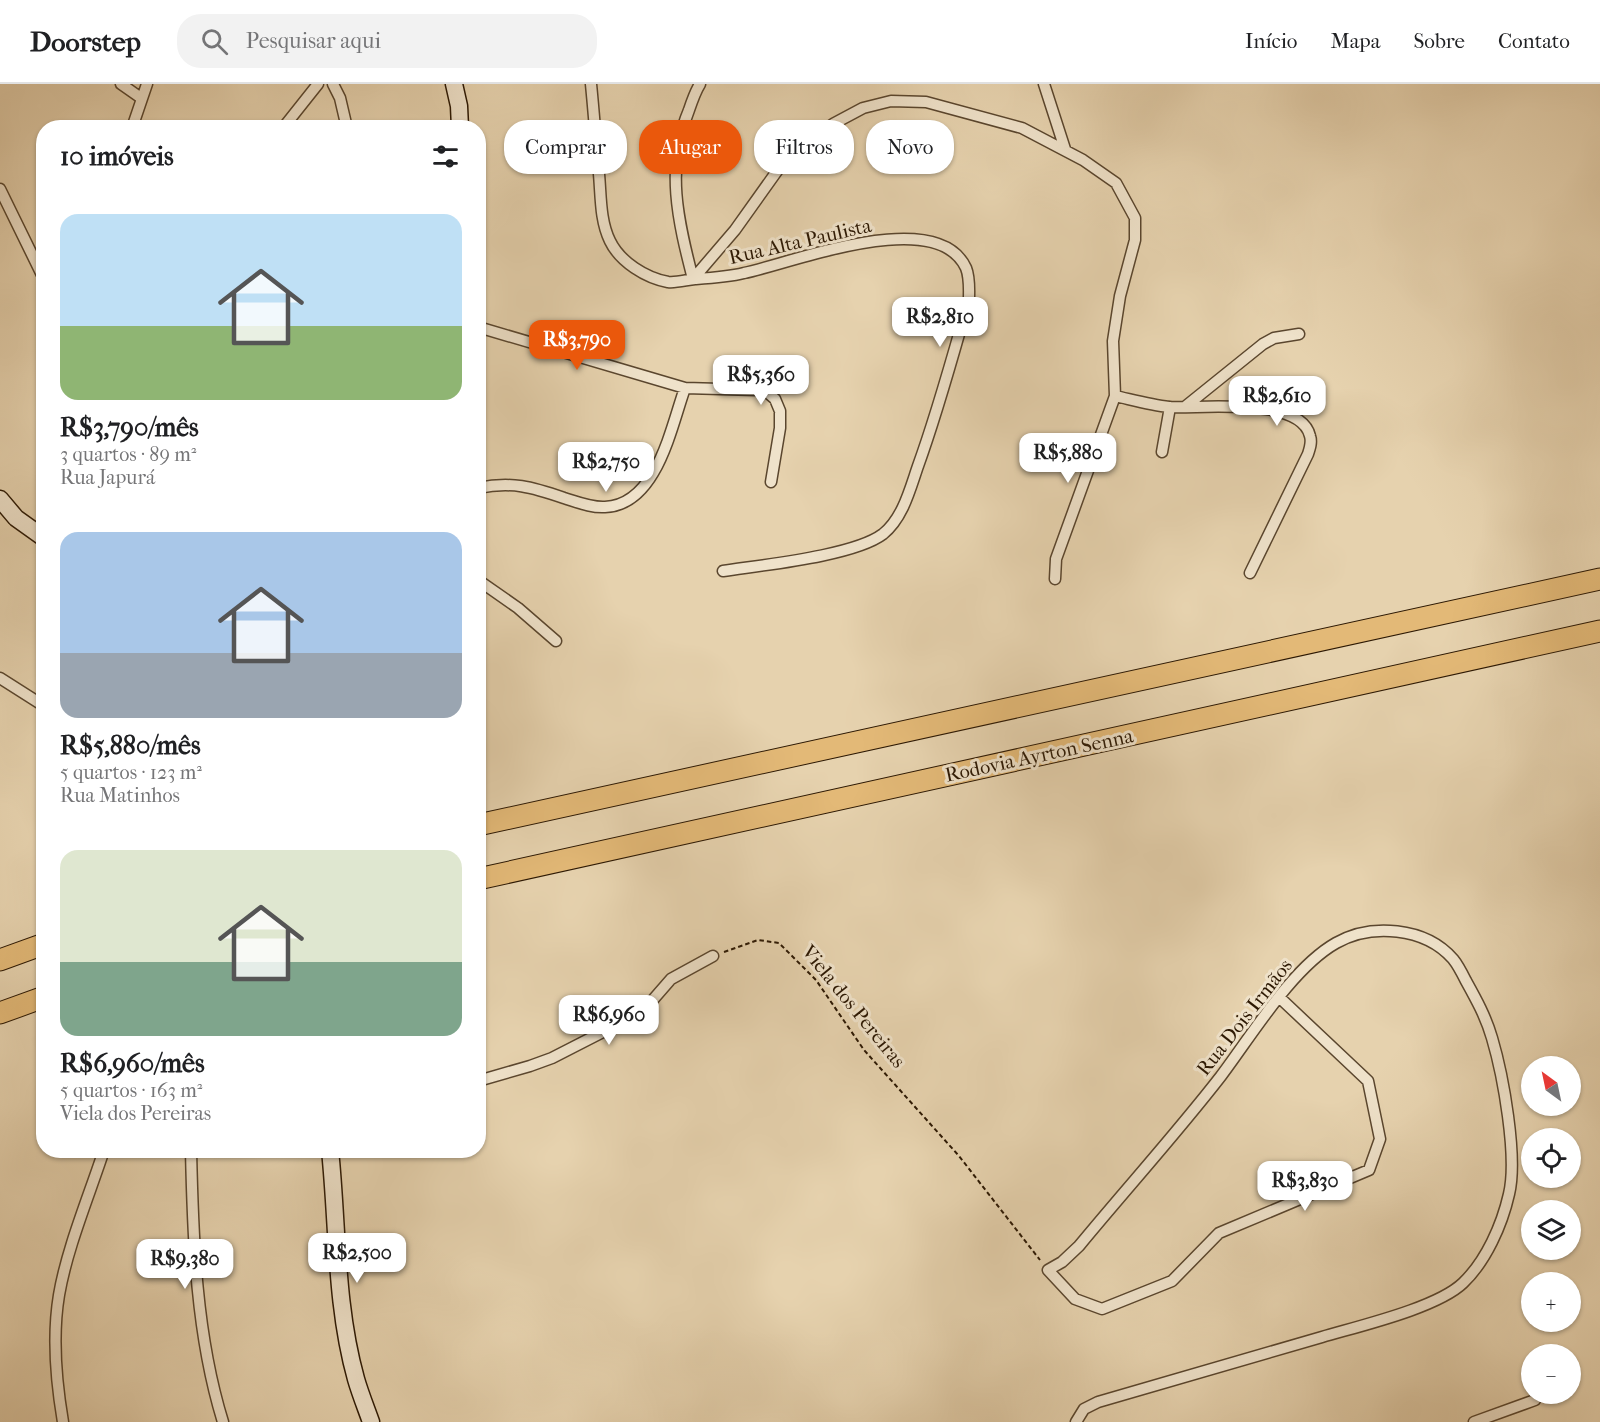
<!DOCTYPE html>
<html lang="pt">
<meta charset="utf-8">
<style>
body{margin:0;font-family:"IM FELL French Canon",serif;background:#f2f2f2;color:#202124;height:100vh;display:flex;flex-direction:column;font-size:22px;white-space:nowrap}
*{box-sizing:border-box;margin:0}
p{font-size:20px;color:#757577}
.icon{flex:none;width:33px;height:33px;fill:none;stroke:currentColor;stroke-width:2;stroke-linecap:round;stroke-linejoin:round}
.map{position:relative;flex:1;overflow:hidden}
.panel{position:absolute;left:36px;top:36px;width:450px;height:1038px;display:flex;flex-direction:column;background:#fff;border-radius:24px;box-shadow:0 2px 4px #0004}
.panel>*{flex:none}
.top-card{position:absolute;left:504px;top:36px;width:570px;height:54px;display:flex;gap:12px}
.needle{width:39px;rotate:327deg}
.tools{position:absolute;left:1521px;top:972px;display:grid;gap:12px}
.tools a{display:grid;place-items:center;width:60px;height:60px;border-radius:50%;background:#fff;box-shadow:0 2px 4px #0004;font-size:30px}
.price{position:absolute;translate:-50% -51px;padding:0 14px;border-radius:12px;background:#fff;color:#222;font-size:20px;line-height:39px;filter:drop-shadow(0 2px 3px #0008)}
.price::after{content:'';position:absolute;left:50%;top:36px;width:18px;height:14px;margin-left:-9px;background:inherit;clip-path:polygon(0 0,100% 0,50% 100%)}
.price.active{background:#ea580c;color:#fff}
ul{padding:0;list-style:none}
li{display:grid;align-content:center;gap:12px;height:318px;padding:0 24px}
li span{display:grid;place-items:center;height:186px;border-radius:18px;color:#555}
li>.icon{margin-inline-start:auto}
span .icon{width:108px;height:108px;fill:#fffc;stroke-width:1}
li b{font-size:26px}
h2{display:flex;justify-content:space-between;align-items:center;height:72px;padding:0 24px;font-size:26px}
.chip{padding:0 21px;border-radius:24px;background:#fff;box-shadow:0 2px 4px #0004;font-size:21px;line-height:54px}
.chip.active{background:#ea580c;color:#fff}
header{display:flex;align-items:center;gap:36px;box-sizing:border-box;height:84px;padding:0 30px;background:#fff;border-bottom:2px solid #e0e0e0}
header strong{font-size:28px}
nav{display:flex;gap:33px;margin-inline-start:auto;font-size:21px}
.search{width:420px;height:54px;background:#f2f2f2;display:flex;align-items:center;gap:15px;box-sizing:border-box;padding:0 21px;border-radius:24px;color:#757577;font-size:22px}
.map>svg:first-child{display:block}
</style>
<header>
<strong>Doorstep</strong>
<div class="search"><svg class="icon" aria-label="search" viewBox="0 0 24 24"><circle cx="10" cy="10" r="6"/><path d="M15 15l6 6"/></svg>Pesquisar aqui</div>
<nav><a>Início</a><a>Mapa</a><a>Sobre</a><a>Contato</a></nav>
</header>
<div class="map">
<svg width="1600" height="1338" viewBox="0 0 1600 1338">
<rect width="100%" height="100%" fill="#e6d2ae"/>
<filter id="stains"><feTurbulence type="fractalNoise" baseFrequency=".00333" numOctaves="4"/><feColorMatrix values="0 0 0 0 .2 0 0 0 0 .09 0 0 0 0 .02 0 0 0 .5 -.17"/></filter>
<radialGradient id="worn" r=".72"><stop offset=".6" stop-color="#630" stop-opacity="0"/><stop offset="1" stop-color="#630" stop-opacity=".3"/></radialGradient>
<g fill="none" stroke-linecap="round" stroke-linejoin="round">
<defs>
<path id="street" d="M121,0l20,14
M333,0l7,14 7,30
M591,0c3,30 5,60 8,90 2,22 1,47 11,67 10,21 36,37 58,41 8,1 18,-2 27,-3 16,-1 33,-2 49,-6 48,-10 193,-68 222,-5 4,10 3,21 3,31 -16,56 -31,112 -51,167 -8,23 -15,52 -35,68 -29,22 -121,31 -160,37
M1044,0l21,65
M132,44l15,-44
M283,44l35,-44
M0,105l44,90
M693,195l42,-49 47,-66 16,-16 35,-24 30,-16 28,-7 35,1 96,26 61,32 33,23 19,35v22l-15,56 -7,45 2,55 -59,163 -1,20
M693,195c-15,-58 -28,-112 -4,-169 3,-9 6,-18 11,-26
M478,243l207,61 71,2 12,3 7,6 5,12v17l-9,54
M1115,312c18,4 36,9 54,11 31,2 132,-11 141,29 2,6 0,12 -2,18l-58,119
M1186,322l77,-62 11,-6 25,-4
M1162,368l8,-45
M478,404c34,-7 54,-1 86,10 13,4 28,10 41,9 52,-2 66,-80 80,-119
M478,496l40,28 38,33
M0,594l44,28
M478,997l52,-15 22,-8 84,-43 8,-5 27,-31 42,-23
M191,1066c2,91 5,185 32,272
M63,1338c-7,-41 -11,-85 -4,-127 8,-47 30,-99 45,-145
M1076,1338l8,-13 14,-7c74,-22 149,-43 224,-65 37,-11 115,-29 141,-54 23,-22 39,-58 46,-89 9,-37 -6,-119 -17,-156 -6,-21 -16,-39 -26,-57 -4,-8 -8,-16 -13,-22 -28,-32 -82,-36 -117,-16 -44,25 -84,92 -115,133 -45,58 -95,113 -142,170l-17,16 -14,8 27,29 27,10 70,-28 47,-48 150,-63 11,-31 -12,-58 -88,-83
M1474,1338l61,-22"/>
<path id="secondary" d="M454,0l5,22 1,22
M0,415l16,19 28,20
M330,1066c8,77 5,154 26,229 4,14 10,29 15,43"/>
<path id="highway" d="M478,741l1122,-246
M478,795l1122,-248
M0,876l44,-16
M0,929l44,-16"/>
</defs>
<use href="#street" stroke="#5a462e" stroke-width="13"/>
<use href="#secondary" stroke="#2c1803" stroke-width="19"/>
<use href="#highway" stroke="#2c1803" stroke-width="23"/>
<path stroke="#2c1803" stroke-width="2" stroke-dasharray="4.5 3" stroke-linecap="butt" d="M724,868l34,-12 21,3 37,37 48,70 95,106 81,104"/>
<use href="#street" stroke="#efe2ca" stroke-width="10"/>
<use href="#secondary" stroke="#efe2ca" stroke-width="16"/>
<use href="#highway" stroke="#e3b977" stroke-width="21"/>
</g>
<g text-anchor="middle" stroke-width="6" stroke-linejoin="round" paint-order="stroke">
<g font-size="20" fill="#2c1803" stroke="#efe2ca">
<text transform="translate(800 157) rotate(-13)" y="7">Rua Alta Paulista</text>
<text transform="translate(1039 671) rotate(-12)" y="7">Rodovia Ayrton Senna</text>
<text transform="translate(854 922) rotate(51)" y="7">Viela dos Pereiras</text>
<text transform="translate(1244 933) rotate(-52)" y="7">Rua Dois Irmãos</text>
</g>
</g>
<rect width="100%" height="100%" filter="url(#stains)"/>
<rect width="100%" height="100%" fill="url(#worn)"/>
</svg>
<div class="tools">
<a><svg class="needle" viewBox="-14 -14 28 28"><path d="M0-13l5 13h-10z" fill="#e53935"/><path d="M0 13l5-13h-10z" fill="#757577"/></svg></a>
<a><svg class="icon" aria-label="locate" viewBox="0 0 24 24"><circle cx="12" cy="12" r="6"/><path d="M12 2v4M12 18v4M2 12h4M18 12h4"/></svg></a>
<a><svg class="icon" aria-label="layers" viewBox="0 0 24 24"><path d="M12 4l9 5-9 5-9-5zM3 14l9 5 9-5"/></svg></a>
<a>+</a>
<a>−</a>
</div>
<b class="price" style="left:940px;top:264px">R$2,810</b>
<b class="price active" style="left:577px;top:287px">R$3,790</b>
<b class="price" style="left:761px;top:322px">R$5,360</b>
<b class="price" style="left:1277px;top:343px">R$2,610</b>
<b class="price" style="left:1068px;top:400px">R$5,880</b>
<b class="price" style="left:606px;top:409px">R$2,750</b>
<b class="price" style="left:609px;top:962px">R$6,960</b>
<b class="price" style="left:1305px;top:1128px">R$3,830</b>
<b class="price" style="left:357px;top:1200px">R$2,500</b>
<b class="price" style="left:185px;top:1206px">R$9,380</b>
<div class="top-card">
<a class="chip">Comprar</a>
<a class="chip active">Alugar</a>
<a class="chip">Filtros</a>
<a class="chip">Novo</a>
</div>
<section class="panel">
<h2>10 imóveis<svg class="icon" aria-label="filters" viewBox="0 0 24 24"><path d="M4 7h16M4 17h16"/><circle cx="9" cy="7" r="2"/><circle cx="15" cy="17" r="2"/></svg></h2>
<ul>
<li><span style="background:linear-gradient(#bfe0f5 60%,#8fb573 0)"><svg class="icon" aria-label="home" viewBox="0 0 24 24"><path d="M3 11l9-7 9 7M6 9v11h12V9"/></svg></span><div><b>R$3,790/mês</b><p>3 quartos · 89 m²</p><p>Rua Japurá</p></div></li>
<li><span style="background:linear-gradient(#a9c7e8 65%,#9aa5b1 0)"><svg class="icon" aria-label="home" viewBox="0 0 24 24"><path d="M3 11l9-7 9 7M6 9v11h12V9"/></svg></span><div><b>R$5,880/mês</b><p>5 quartos · 123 m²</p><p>Rua Matinhos</p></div></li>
<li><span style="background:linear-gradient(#dfe7d0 60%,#7fa58c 0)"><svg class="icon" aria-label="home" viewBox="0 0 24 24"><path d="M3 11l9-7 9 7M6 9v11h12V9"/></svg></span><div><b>R$6,960/mês</b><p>5 quartos · 163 m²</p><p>Viela dos Pereiras</p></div></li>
</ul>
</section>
</div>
